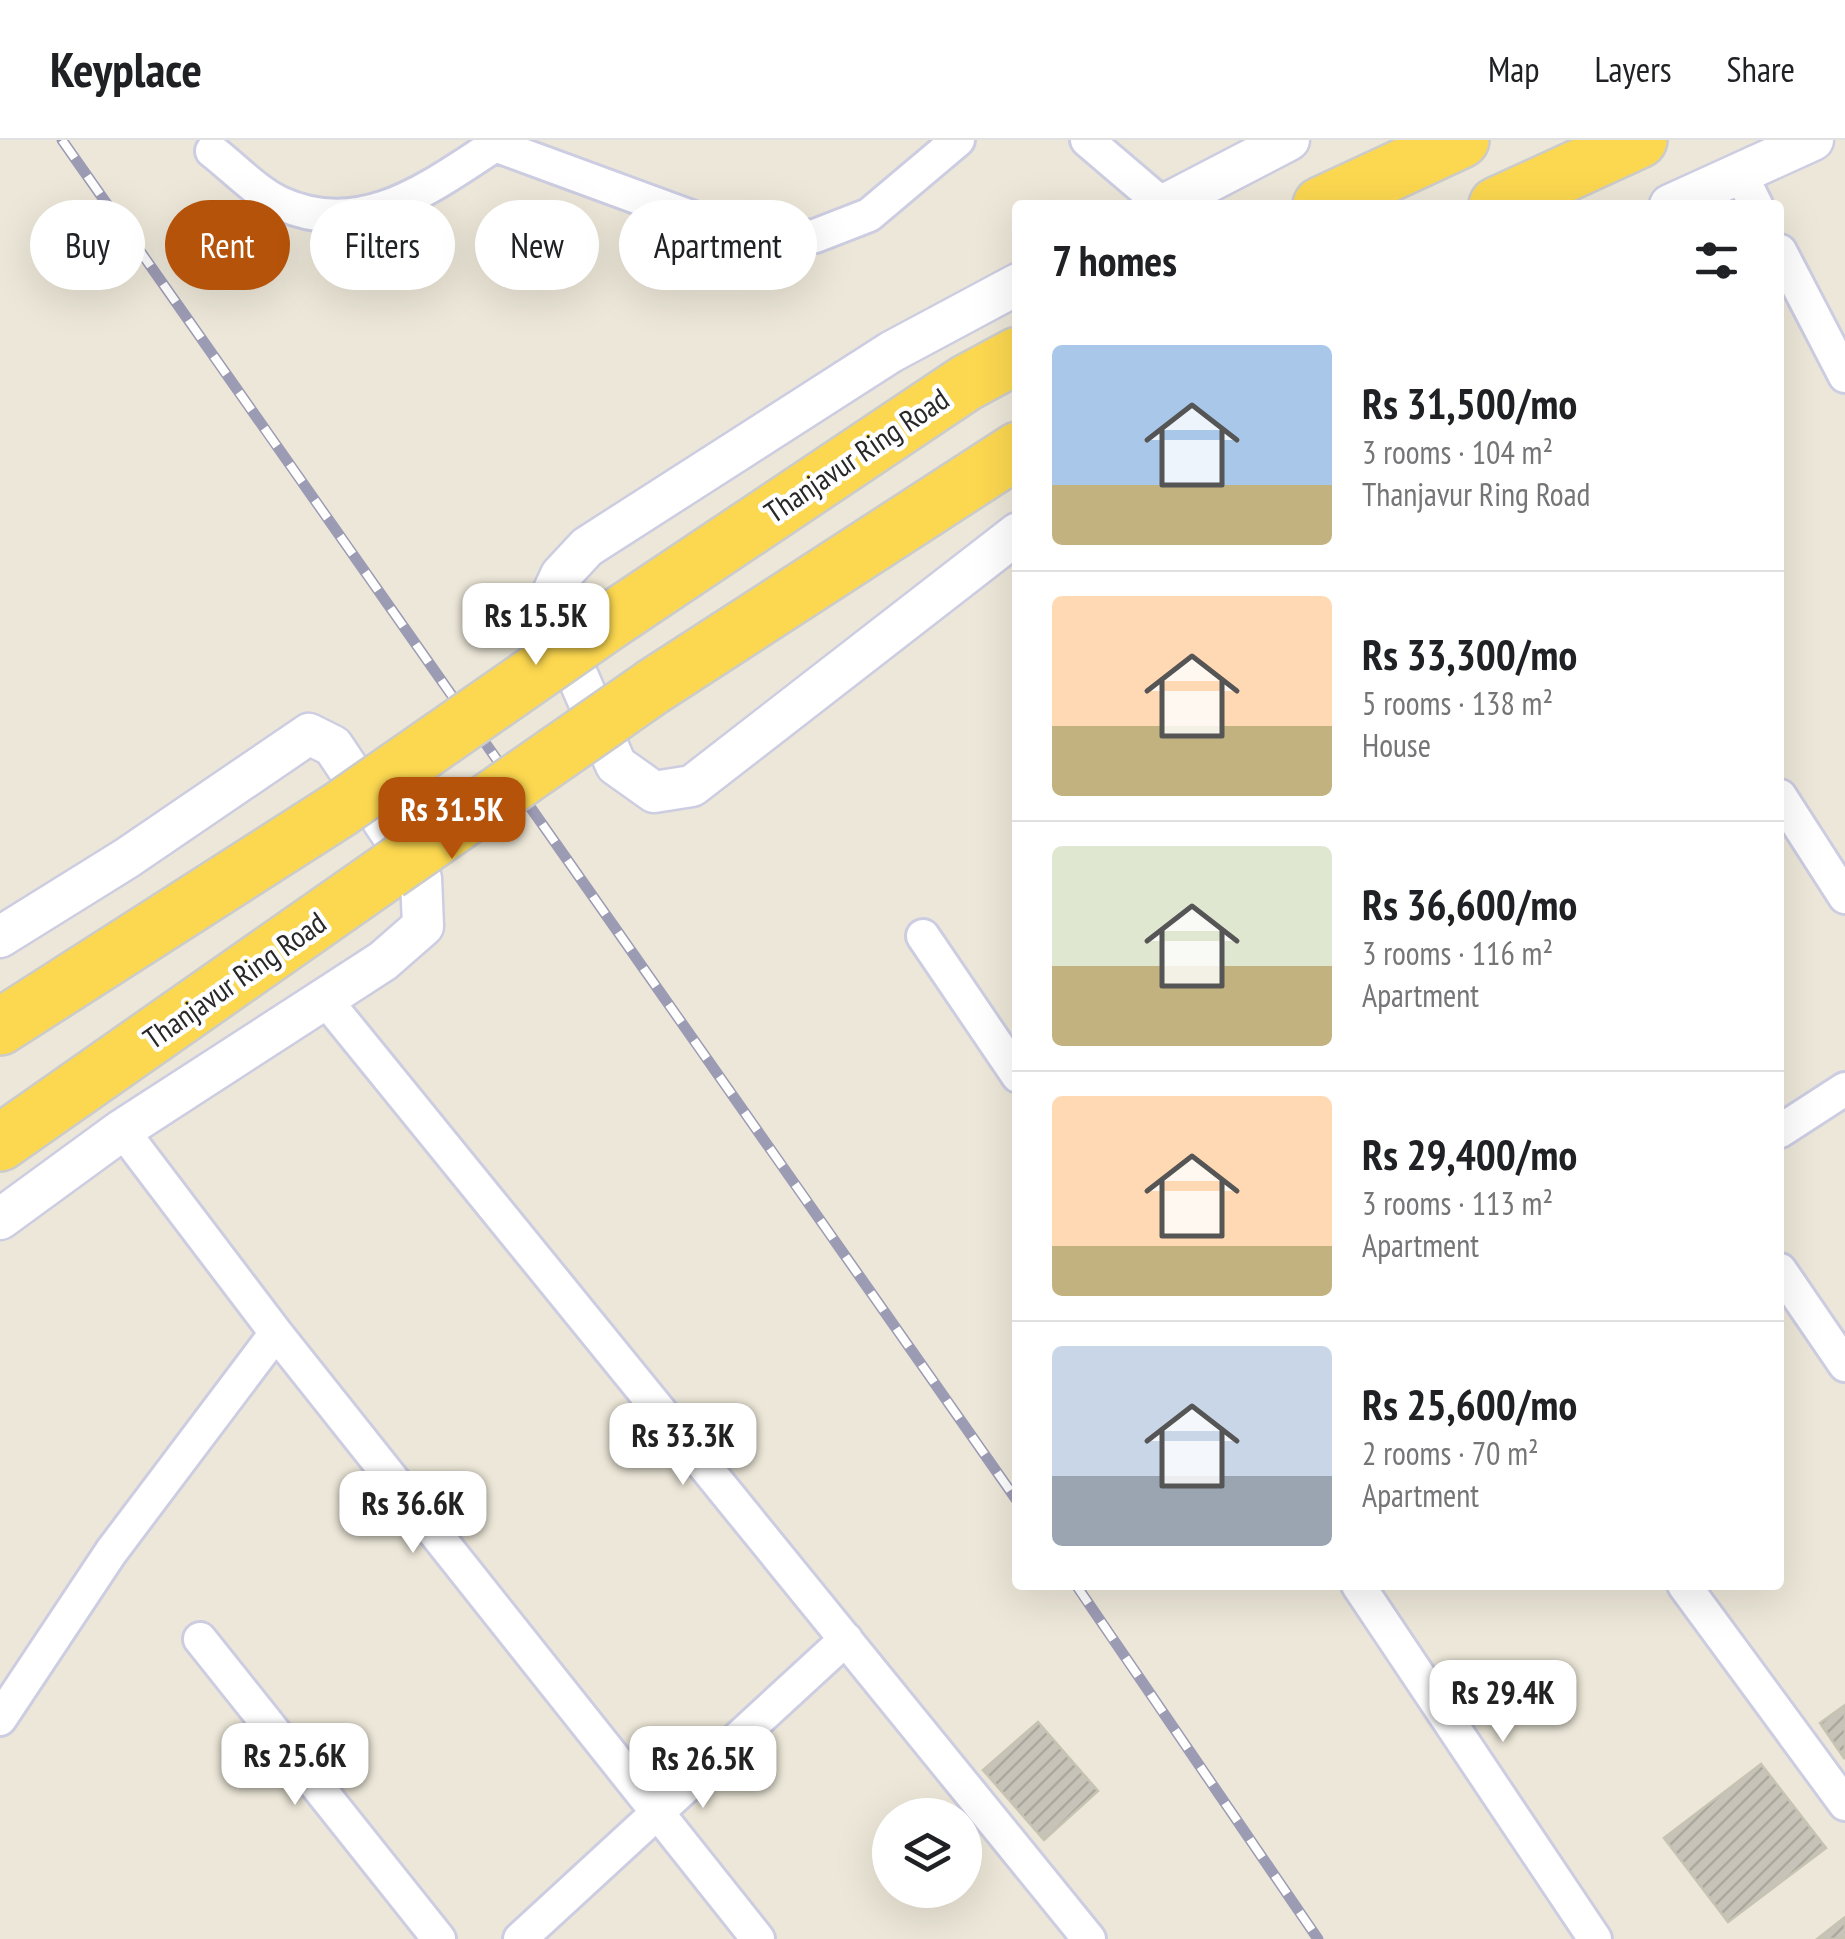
<!DOCTYPE html>
<meta charset="utf-8">
<style>
body{margin:0;font-family:"PT Sans Narrow",sans-serif;background:#f6f6f6;color:#202124;height:100vh;display:flex;flex-direction:column;font-size:38px;white-space:nowrap}
*{box-sizing:border-box;margin:0}
p{font-size:32px;color:#757577}
.icon{flex:none;width:55px;height:55px;fill:none;stroke:currentColor;stroke-width:2;stroke-linecap:round;stroke-linejoin:round}
.map{position:relative;flex:1;overflow:hidden}
.details{position:absolute;left:1012px;top:60px;width:772px;height:1390px;display:flex;flex-direction:column;background:#fff;border-radius:10px;box-shadow:0 10px 40px #0002}
.details>*{flex:none}
.banner{position:absolute;left:30px;top:60px;width:832px;height:90px;display:flex;gap:20px}
.buttons{position:absolute;left:872px;top:1658px;display:grid;gap:20px}
.buttons a{display:grid;place-items:center;width:110px;height:110px;border-radius:50%;background:#fff;box-shadow:0 10px 40px #0002;font-size:50px}
.price{position:absolute;translate:-50% -85px;padding:0 22px;border-radius:20px;background:#fff;color:#222;font-size:32px;line-height:65px;filter:drop-shadow(0 2px 5px #0008)}
.price::after{content:'';position:absolute;left:50%;top:60px;width:30px;height:22px;margin-left:-15px;background:inherit;clip-path:polygon(0 0,100% 0,50% 100%)}
.price.on{background:#b45309;color:#fff}
ul{padding:0;list-style:none}
li{display:flex;align-items:center;gap:30px;height:250px;padding:0 40px}
li+li{border-top:2px solid #e0e0e0}
li span{display:grid;place-items:center;flex:none;width:280px;height:200px;border-radius:10px;color:#555}
li>.icon{margin-inline-start:auto}
span .icon{width:120px;height:120px;fill:#fffc;stroke-width:1}
li b{font-size:42px}
h2{display:flex;justify-content:space-between;align-items:center;height:120px;padding:0 40px;font-size:42px}
.pill{padding:0 35px;border-radius:45px;background:#fff;box-shadow:0 10px 40px #0002;font-size:35px;line-height:90px}
.pill.on{background:#b45309;color:#fff}
header{display:flex;align-items:center;gap:60px;box-sizing:border-box;height:140px;padding:0 50px;background:#fff;border-bottom:2px solid #e0e0e0}
header strong{font-size:48px}
nav{display:flex;gap:55px;margin-inline-start:auto;font-size:35px}
.map>svg:first-child{display:block}
</style>
<header>
<strong>Keyplace</strong>
<nav><a>Map</a><a>Layers</a><a>Share</a></nav>
</header>
<div class="map">
<svg width="1845" height="1799" viewBox="0 0 1845 1799">
<defs>
<pattern id="building-hatch" width="6" height="6" patternUnits="userSpaceOnUse" patternTransform="scale(2.5)"><rect width="6" height="6" fill="#c7c3b8"/><path d="M-1 1l2-2M0 6l6-6M5 7l2-2" fill="none" stroke="#aba89e"/></pattern>
</defs>
<rect width="100%" height="100%" fill="#ece7d8"/>
<path fill="url(#building-hatch)" stroke="#c7c3b2" stroke-width="2.5" d="M1845,1565v52l-1,1 -24,-35z
M1038,1582l60,69 -54,49 -61,-70z
M1761,1624l65,84 -98,74 -64,-84z
M1845,1777v22h-28z"/>
<g fill="none" stroke-linecap="round" stroke-linejoin="round">
<defs>
<path id="minor" d="M498,0l-3,5 256,94 64,-3 54,-21 89,-75
M1087,0l76,65
M212,11c21,16 44,41 68,52 82,38 150,-16 215,-58
M1740,33l16,32
M1780,111l65,125
M1780,656l65,101
M923,796l95,140
M324,858l765,941
M122,990l154,203 482,606
M1780,991l65,-42
M1780,1130l65,95
M1358,1445l237,354
M1684,1445l161,219
M200,1499l239,300
M0,1579l111,-167 165,-219
M520,1799l326,-300"/>
<path id="tertiary" d="M1164,65l125,-65
M1670,65l143,-65
M1018,144l-127,68 -304,195 -26,28 -14,30 69,160 38,27 38,-6 326,-253
M0,797l127,-79 182,-124 24,12 88,132 2,48 -40,35 -261,169 -122,89"/>
<path id="trunk" d="M1321,65l140,-65
M1497,65l142,-65
M612,480l354,-237 52,-28
M654,546l364,-236
M0,887l339,-217
M0,1003l387,-271"/>
</defs>
<use href="#minor" stroke="#cdcde2" stroke-width="38"/>
<use href="#tertiary" stroke="#cdcde2" stroke-width="45"/>
<use href="#trunk" stroke="#cbcbcb" stroke-width="60"/>
<use href="#minor" stroke="#fff" stroke-width="32"/>
<use href="#tertiary" stroke="#fff" stroke-width="40"/>
<use href="#trunk" stroke="#fcd850" stroke-width="55"/>
<defs>
<path id="rail" d="M62,0l956,1362
M1076,1445l242,354"/>
</defs>
<use href="#rail" stroke="#9c9bb4" stroke-width="11"/>
<use href="#rail" stroke="#fff" stroke-width="8" stroke-dasharray="22" stroke-linecap="butt"/>
<defs>
<path id="trunk-bridge" d="M339,670l273,-190
M387,732l267,-186"/>
</defs>
<use href="#trunk-bridge" stroke="#cbcbcb" stroke-width="60" stroke-linecap="butt"/>
<use href="#trunk-bridge" stroke="#fcd850" stroke-width="55"/>
</g>
<g text-anchor="middle" stroke-width="9" stroke-linejoin="round" paint-order="stroke">
<g font-size="30" fill="#282828" stroke="#fff">
<text transform="translate(857 316) rotate(-34)" y="10">Thanjavur Ring Road</text>
<text transform="translate(235 841) rotate(-35)" y="10">Thanjavur Ring Road</text>
</g>
</g>
</svg>
<div class="buttons">
<a><svg class="icon" aria-label="layers" viewBox="0 0 24 24"><path d="M12 4l9 5-9 5-9-5zM3 14l9 5 9-5"/></svg></a>
</div>
<b class="price" style="left:536px;top:528px">Rs 15.5K</b>
<b class="price on" style="left:452px;top:722px">Rs 31.5K</b>
<b class="price" style="left:683px;top:1348px">Rs 33.3K</b>
<b class="price" style="left:413px;top:1416px">Rs 36.6K</b>
<b class="price" style="left:1503px;top:1605px">Rs 29.4K</b>
<b class="price" style="left:295px;top:1668px">Rs 25.6K</b>
<b class="price" style="left:703px;top:1671px">Rs 26.5K</b>
<div class="banner">
<a class="pill">Buy</a>
<a class="pill on">Rent</a>
<a class="pill">Filters</a>
<a class="pill">New</a>
<a class="pill">Apartment</a>
</div>
<section class="details">
<h2>7 homes<svg class="icon" aria-label="filters" viewBox="0 0 24 24"><path d="M4 7h16M4 17h16"/><circle cx="9" cy="7" r="2"/><circle cx="15" cy="17" r="2"/></svg></h2>
<ul>
<li><span style="background:linear-gradient(#a9c7e8 70%,#c2b280 0)"><svg class="icon" aria-label="home" viewBox="0 0 24 24"><path d="M3 11l9-7 9 7M6 9v11h12V9"/></svg></span><div><b>Rs 31,500/mo</b><p>3 rooms · 104 m²</p><p>Thanjavur Ring Road</p></div></li>
<li><span style="background:linear-gradient(#ffd9b3 65%,#c2b280 0)"><svg class="icon" aria-label="home" viewBox="0 0 24 24"><path d="M3 11l9-7 9 7M6 9v11h12V9"/></svg></span><div><b>Rs 33,300/mo</b><p>5 rooms · 138 m²</p><p>House</p></div></li>
<li><span style="background:linear-gradient(#dfe7d0 60%,#c2b280 0)"><svg class="icon" aria-label="home" viewBox="0 0 24 24"><path d="M3 11l9-7 9 7M6 9v11h12V9"/></svg></span><div><b>Rs 36,600/mo</b><p>3 rooms · 116 m²</p><p>Apartment</p></div></li>
<li><span style="background:linear-gradient(#ffd9b3 75%,#c2b280 0)"><svg class="icon" aria-label="home" viewBox="0 0 24 24"><path d="M3 11l9-7 9 7M6 9v11h12V9"/></svg></span><div><b>Rs 29,400/mo</b><p>3 rooms · 113 m²</p><p>Apartment</p></div></li>
<li><span style="background:linear-gradient(#c9d6e8 65%,#9aa5b1 0)"><svg class="icon" aria-label="home" viewBox="0 0 24 24"><path d="M3 11l9-7 9 7M6 9v11h12V9"/></svg></span><div><b>Rs 25,600/mo</b><p>2 rooms · 70 m²</p><p>Apartment</p></div></li>
</ul>
</section>
</div>
